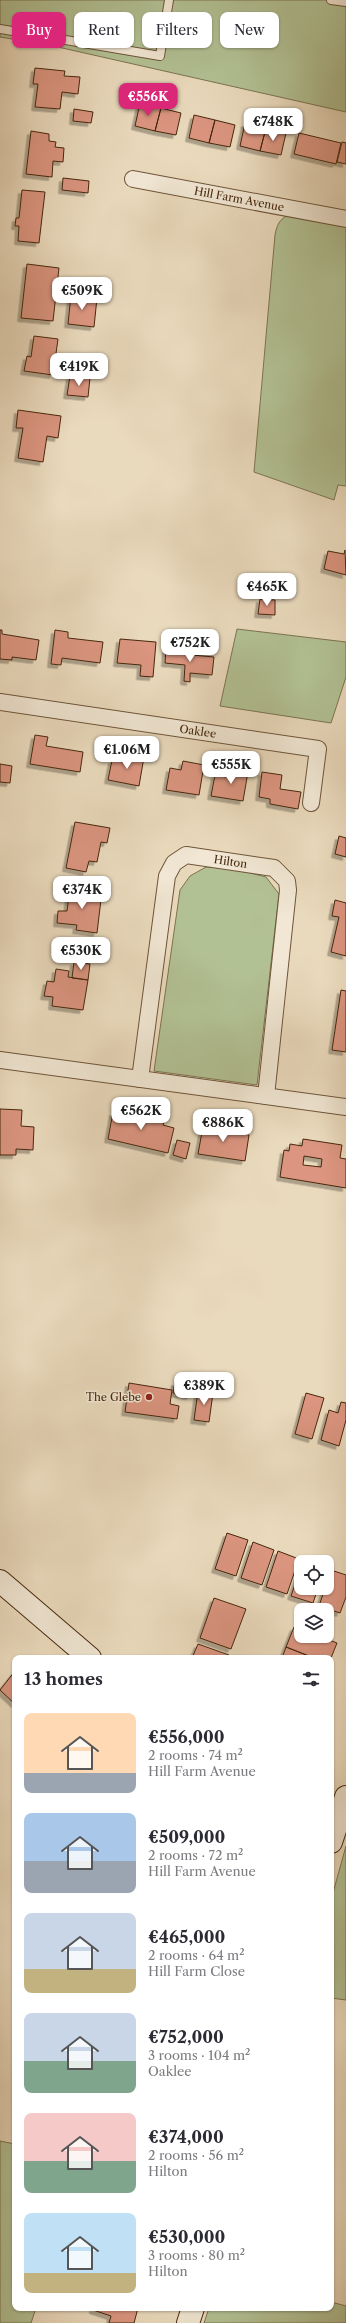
<!DOCTYPE html>
<meta charset="utf-8">
<style>
body{margin:0;font-family:"Libre Caslon Text",serif;background:#f2f2f3;color:#2b2b33;height:100vh;display:flex;flex-direction:column;font-size:15px;white-space:nowrap}
*{box-sizing:border-box;margin:0}
p{font-size:13px;color:#7c7c81}
.icon{flex:none;width:22px;height:22px;fill:none;stroke:currentColor;stroke-width:2;stroke-linecap:round;stroke-linejoin:round}
.map{position:relative;flex:1;overflow:hidden}
.panel{position:absolute;left:12px;top:1655px;width:322px;height:656px;display:flex;flex-direction:column;background:#fff;border-radius:8px;box-shadow:0 1px 3px #0004}
.panel>*{flex:none}
.banner{position:absolute;left:12px;top:12px;width:322px;height:36px;display:flex;gap:8px}
.buttons{position:absolute;left:294px;top:1555px;display:grid;gap:8px}
.buttons a{display:grid;place-items:center;width:40px;height:40px;border-radius:8px;background:#fff;box-shadow:0 1px 3px #0004;font-size:20px}
.price{position:absolute;translate:-50% -34px;padding:0 9px;border-radius:8px;background:#fff;color:#222;font-size:13px;line-height:26px;filter:drop-shadow(0 1px 2px #0008)}
.price::after{content:'';position:absolute;left:50%;top:24px;width:12px;height:9px;margin-left:-6px;background:inherit;clip-path:polygon(0 0,100% 0,50% 100%)}
.price.active{background:#db2777;color:#fff}
ul{padding:0;list-style:none}
li{display:flex;align-items:center;gap:12px;height:100px;padding:0 12px}
li span{display:grid;place-items:center;flex:none;width:112px;height:80px;border-radius:8px;color:#555}
li>.icon{margin-inline-start:auto}
span .icon{width:48px;height:48px;fill:#fffc;stroke-width:1}
li b{font-size:17px}
h2{display:flex;justify-content:space-between;align-items:center;height:48px;padding:0 12px;font-size:17px}
.pill{padding:0 14px;border-radius:8px;background:#fff;box-shadow:0 1px 3px #0004;font-size:14px;line-height:36px}
.pill.active{background:#db2777;color:#fff}
.map>svg:first-child{display:block}
</style>
<div class="map">
<svg width="346" height="2323" viewBox="0 0 346 2323">
<defs>
<filter id="shadow"><feDropShadow dx="-3.5" dy="3.5" stdDeviation="0" flood-color="#0004"/></filter>
</defs>
<rect width="100%" height="100%" fill="#eadabd"/>
<filter id="stains"><feTurbulence type="fractalNoise" baseFrequency=".005" numOctaves="4"/><feColorMatrix values="0 0 0 0 .2 0 0 0 0 .09 0 0 0 0 .02 0 0 0 .5 -.17"/></filter>
<radialGradient id="worn" r=".72"><stop offset=".6" stop-color="#630" stop-opacity="0"/><stop offset="1" stop-color="#630" stop-opacity=".3"/></radialGradient>
<path fill="#b2c194" stroke="#7c7450" d="M0,0h346v112l-297,-67 -49,-8z
M291,214l55,12v260l-8,-1 -4,15 -80,-28 21,-237c2,-11 5,-17 16,-21z
M237,629l109,13v35l-15,46 -111,-17z
M206,867l25,1 35,9 13,17 -22,191 -103,-14 26,-181 10,-14z
M346,1846v154l-15,-2v-98z
M0,2141l15,3v164h21l-5,15h-31z
M331,2302l15,4v17h-142l5,-15h122z"/>
<path fill="#db9580" stroke="#46270d" fill-rule="evenodd" filter="url(#shadow)" d="M35,68l30,3 -1,5 16,1 -2,17 -16,-2 -2,17 -25,-2 3,-23h-5z
M140,103l21,5 -6,23 -20,-5z
M161,108l20,5 -5,22 -21,-4z
M74,109l19,3 -2,11 -18,-2z
M194,115l21,5 -6,23 -20,-5z
M215,120l20,5 -5,22 -21,-4z
M245,123l21,5 -6,23 -20,-5z
M266,128l20,5 -5,22 -21,-4z
M31,131l18,3v7l7,1 -1,5 9,1 -1,14 -10,-1 -1,16 -26,-3z
M299,133l42,10 -5,21 -42,-10z
M342,142l4,1v21l-9,-2z
M63,178l26,3 -1,12 -26,-3z
M22,190l23,2 -6,51 -21,-2 1,-15h-4l1,-8h3z
M27,264l32,4 -6,53 -32,-3z
M71,295l26,3 -3,29 -26,-3z
M34,336l24,3 -5,36 -29,-4 3,-15 4,1z
M70,376l20,2 -2,19 -21,-2z
M18,410l43,6 -3,22 -11,-2 -4,26 -25,-4 5,-30h-7z
M345,550l1,25 -22,-6 4,-18 16,3z
M260,599l15,1v15l-17,-1z
M0,630h2v4l37,6 -3,20 -24,-3v3l-12,-1z
M55,630l13,2v6l35,4 -3,21 -38,-5 -1,7 -10,-1z
M120,639l36,3 -3,35 -13,-1 1,-11 -24,-2z
M166,649l26,3v3l22,2 -2,18 -22,-2v9l-6,-1 1,-16 -20,-2z
M35,735l13,2 -2,9 37,6 -3,20 -50,-8z
M124,754l20,3 -5,29 -31,-6 4,-20 11,2z
M183,761l21,4 -5,30 -33,-5 4,-22 11,2z
M0,764l12,2 -2,17 -10,-1z
M228,768l20,4 -5,29 -32,-5 4,-21 11,2z
M262,772l20,3 -2,14 21,3 -3,17 -28,-5v-5l-11,-2z
M75,822l35,6 -3,15 -6,-1 -4,20 -8,-1 -3,11 -20,-4z
M339,836l7,2v19l-11,-3z
M70,888l32,3 -5,42 -21,-3 1,-5 -20,-2 1,-12h9z
M335,900l11,3v53l-15,-4 8,-35 -7,-1z
M74,962l16,2 -2,16 -16,-2z
M56,969l13,2 -1,6 20,3 -5,30 -31,-4 1,-9 -9,-1 3,-15 7,1z
M341,990l5,1v61l-14,-2z
M0,1109l22,1 -1,16 13,1 -1,23 -17,-1v6h-16z
M113,1112l16,4 1,-4 35,8 -2,5 11,3 -6,25 -60,-14z
M204,1121l18,3 -1,6 28,5 -4,26 -47,-7z
M303,1139l39,6 -2,13 6,1v29l-66,-11 4,-27 5,1 1,-7 12,2zM304,1156l18,3 -1,8 -18,-2z
M177,1140l13,3 -4,16 -13,-4z
M175,1382l17,3 -2,11 -17,-3z
M129,1383l43,7 -2,14 9,2 -2,13 -52,-7z
M198,1391l15,2 -4,29 -15,-2z
M306,1393l18,5 -12,41 -17,-5z
M341,1402l5,1v17l-7,26 -18,-6 8,-30 9,3z
M227,1533l21,7 -12,36 -21,-7z
M253,1542l21,8 -12,35 -21,-7z
M278,1551l21,8 -12,35 -21,-7z
M301,1567v21h17l-5,15 -22,-7z
M331,1570l15,5v22l-6,16 -21,-7 6,-18h2z
M214,1598l32,11 -15,40 -31,-11z
M294,1627l7,2v7h18l18,7 -6,15h-17l-28,-11z
M198,1644l31,11 -1,3h-36z
M286,1647l28,11h-32z
M15,1671v33l-15,-14z
M93,2308h45l-4,15h-25l2,-7 -18,-6z"/>
<g fill="none" stroke-linecap="round" stroke-linejoin="round">
<defs>
<path id="lane" d="M331,0l15,2
M0,29l160,27 9,-56"/>
<g id="street">
<path id="s1" d="M133,179l213,40"/>
<path id="s2" d="M0,702l318,47 -7,54"/>
<path d="M0,1060l346,47"/>
<path id="s3" d="M140,1079l27,-203 7,-13 12,-8 88,13 13,13 1,9 -22,206"/>
</g>
<path id="secondary" d="M0,1581l90,77
M331,1842l15,-45
M188,2323l5,-15"/>
</defs>
<use href="#lane" stroke="#6f5439" stroke-width="10"/>
<use href="#street" stroke="#6f5439" stroke-width="18"/>
<use href="#secondary" stroke="#46270d" stroke-width="24"/>
<use href="#lane" stroke="#f1e7d4" stroke-width="8"/>
<use href="#street" stroke="#f1e7d4" stroke-width="16"/>
<use href="#secondary" stroke="#f1e7d4" stroke-width="22"/>
</g>
<circle fill="#8f2418" stroke="#f1e7d4" stroke-width="1.5" cx="149" cy="1397" r="4"/>
<g text-anchor="middle" stroke-width="3" stroke-linejoin="round" paint-order="stroke">
<g font-size="11" fill="#46270d" stroke="#f1e7d4">
<text dy="4" stroke="none"><textPath href="#s1" startOffset="108">Hill Farm Avenue</textPath></text>
<text dy="4" stroke="none"><textPath href="#s2" startOffset="200">Oaklee</textPath></text>
<text dy="4" stroke="none"><textPath href="#s3" startOffset="279">Hilton</textPath></text>
</g>
<g font-size="11" fill="#46270d" stroke="#f1e7d4" text-anchor="end">
<text x="141" y="1401">The Glebe</text>
</g>
</g>
<rect width="100%" height="100%" filter="url(#stains)"/>
<rect width="100%" height="100%" fill="url(#worn)"/>
</svg>
<div class="buttons">
<a><svg class="icon" aria-label="locate" viewBox="0 0 24 24"><circle cx="12" cy="12" r="6"/><path d="M12 2v4M12 18v4M2 12h4M18 12h4"/></svg></a>
<a><svg class="icon" aria-label="layers" viewBox="0 0 24 24"><path d="M12 4l9 5-9 5-9-5zM3 14l9 5 9-5"/></svg></a>
</div>
<b class="price active" style="left:148px;top:117px">€556K</b>
<b class="price" style="left:273px;top:142px">€748K</b>
<b class="price" style="left:82px;top:311px">€509K</b>
<b class="price" style="left:79px;top:387px">€419K</b>
<b class="price" style="left:267px;top:607px">€465K</b>
<b class="price" style="left:190px;top:663px">€752K</b>
<b class="price" style="left:127px;top:770px">€1.06M</b>
<b class="price" style="left:231px;top:785px">€555K</b>
<b class="price" style="left:82px;top:910px">€374K</b>
<b class="price" style="left:81px;top:971px">€530K</b>
<b class="price" style="left:141px;top:1131px">€562K</b>
<b class="price" style="left:223px;top:1143px">€886K</b>
<b class="price" style="left:204px;top:1406px">€389K</b>
<div class="banner">
<a class="pill active">Buy</a>
<a class="pill">Rent</a>
<a class="pill">Filters</a>
<a class="pill">New</a>
</div>
<section class="panel">
<h2>13 homes<svg class="icon" aria-label="filters" viewBox="0 0 24 24"><path d="M4 7h16M4 17h16"/><circle cx="9" cy="7" r="2"/><circle cx="15" cy="17" r="2"/></svg></h2>
<ul>
<li><span style="background:linear-gradient(#ffd9b3 75%,#9aa5b1 0)"><svg class="icon" aria-label="home" viewBox="0 0 24 24"><path d="M3 11l9-7 9 7M6 9v11h12V9"/></svg></span><div><b>€556,000</b><p>2 rooms · 74 m²</p><p>Hill Farm Avenue</p></div></li>
<li><span style="background:linear-gradient(#a9c7e8 60%,#9aa5b1 0)"><svg class="icon" aria-label="home" viewBox="0 0 24 24"><path d="M3 11l9-7 9 7M6 9v11h12V9"/></svg></span><div><b>€509,000</b><p>2 rooms · 72 m²</p><p>Hill Farm Avenue</p></div></li>
<li><span style="background:linear-gradient(#c9d6e8 70%,#c2b280 0)"><svg class="icon" aria-label="home" viewBox="0 0 24 24"><path d="M3 11l9-7 9 7M6 9v11h12V9"/></svg></span><div><b>€465,000</b><p>2 rooms · 64 m²</p><p>Hill Farm Close</p></div></li>
<li><span style="background:linear-gradient(#c9d6e8 60%,#7fa58c 0)"><svg class="icon" aria-label="home" viewBox="0 0 24 24"><path d="M3 11l9-7 9 7M6 9v11h12V9"/></svg></span><div><b>€752,000</b><p>3 rooms · 104 m²</p><p>Oaklee</p></div></li>
<li><span style="background:linear-gradient(#f6c9c9 60%,#7fa58c 0)"><svg class="icon" aria-label="home" viewBox="0 0 24 24"><path d="M3 11l9-7 9 7M6 9v11h12V9"/></svg></span><div><b>€374,000</b><p>2 rooms · 56 m²</p><p>Hilton</p></div></li>
<li><span style="background:linear-gradient(#bfe0f5 75%,#c2b280 0)"><svg class="icon" aria-label="home" viewBox="0 0 24 24"><path d="M3 11l9-7 9 7M6 9v11h12V9"/></svg></span><div><b>€530,000</b><p>3 rooms · 80 m²</p><p>Hilton</p></div></li>
</ul>
</section>
</div>
